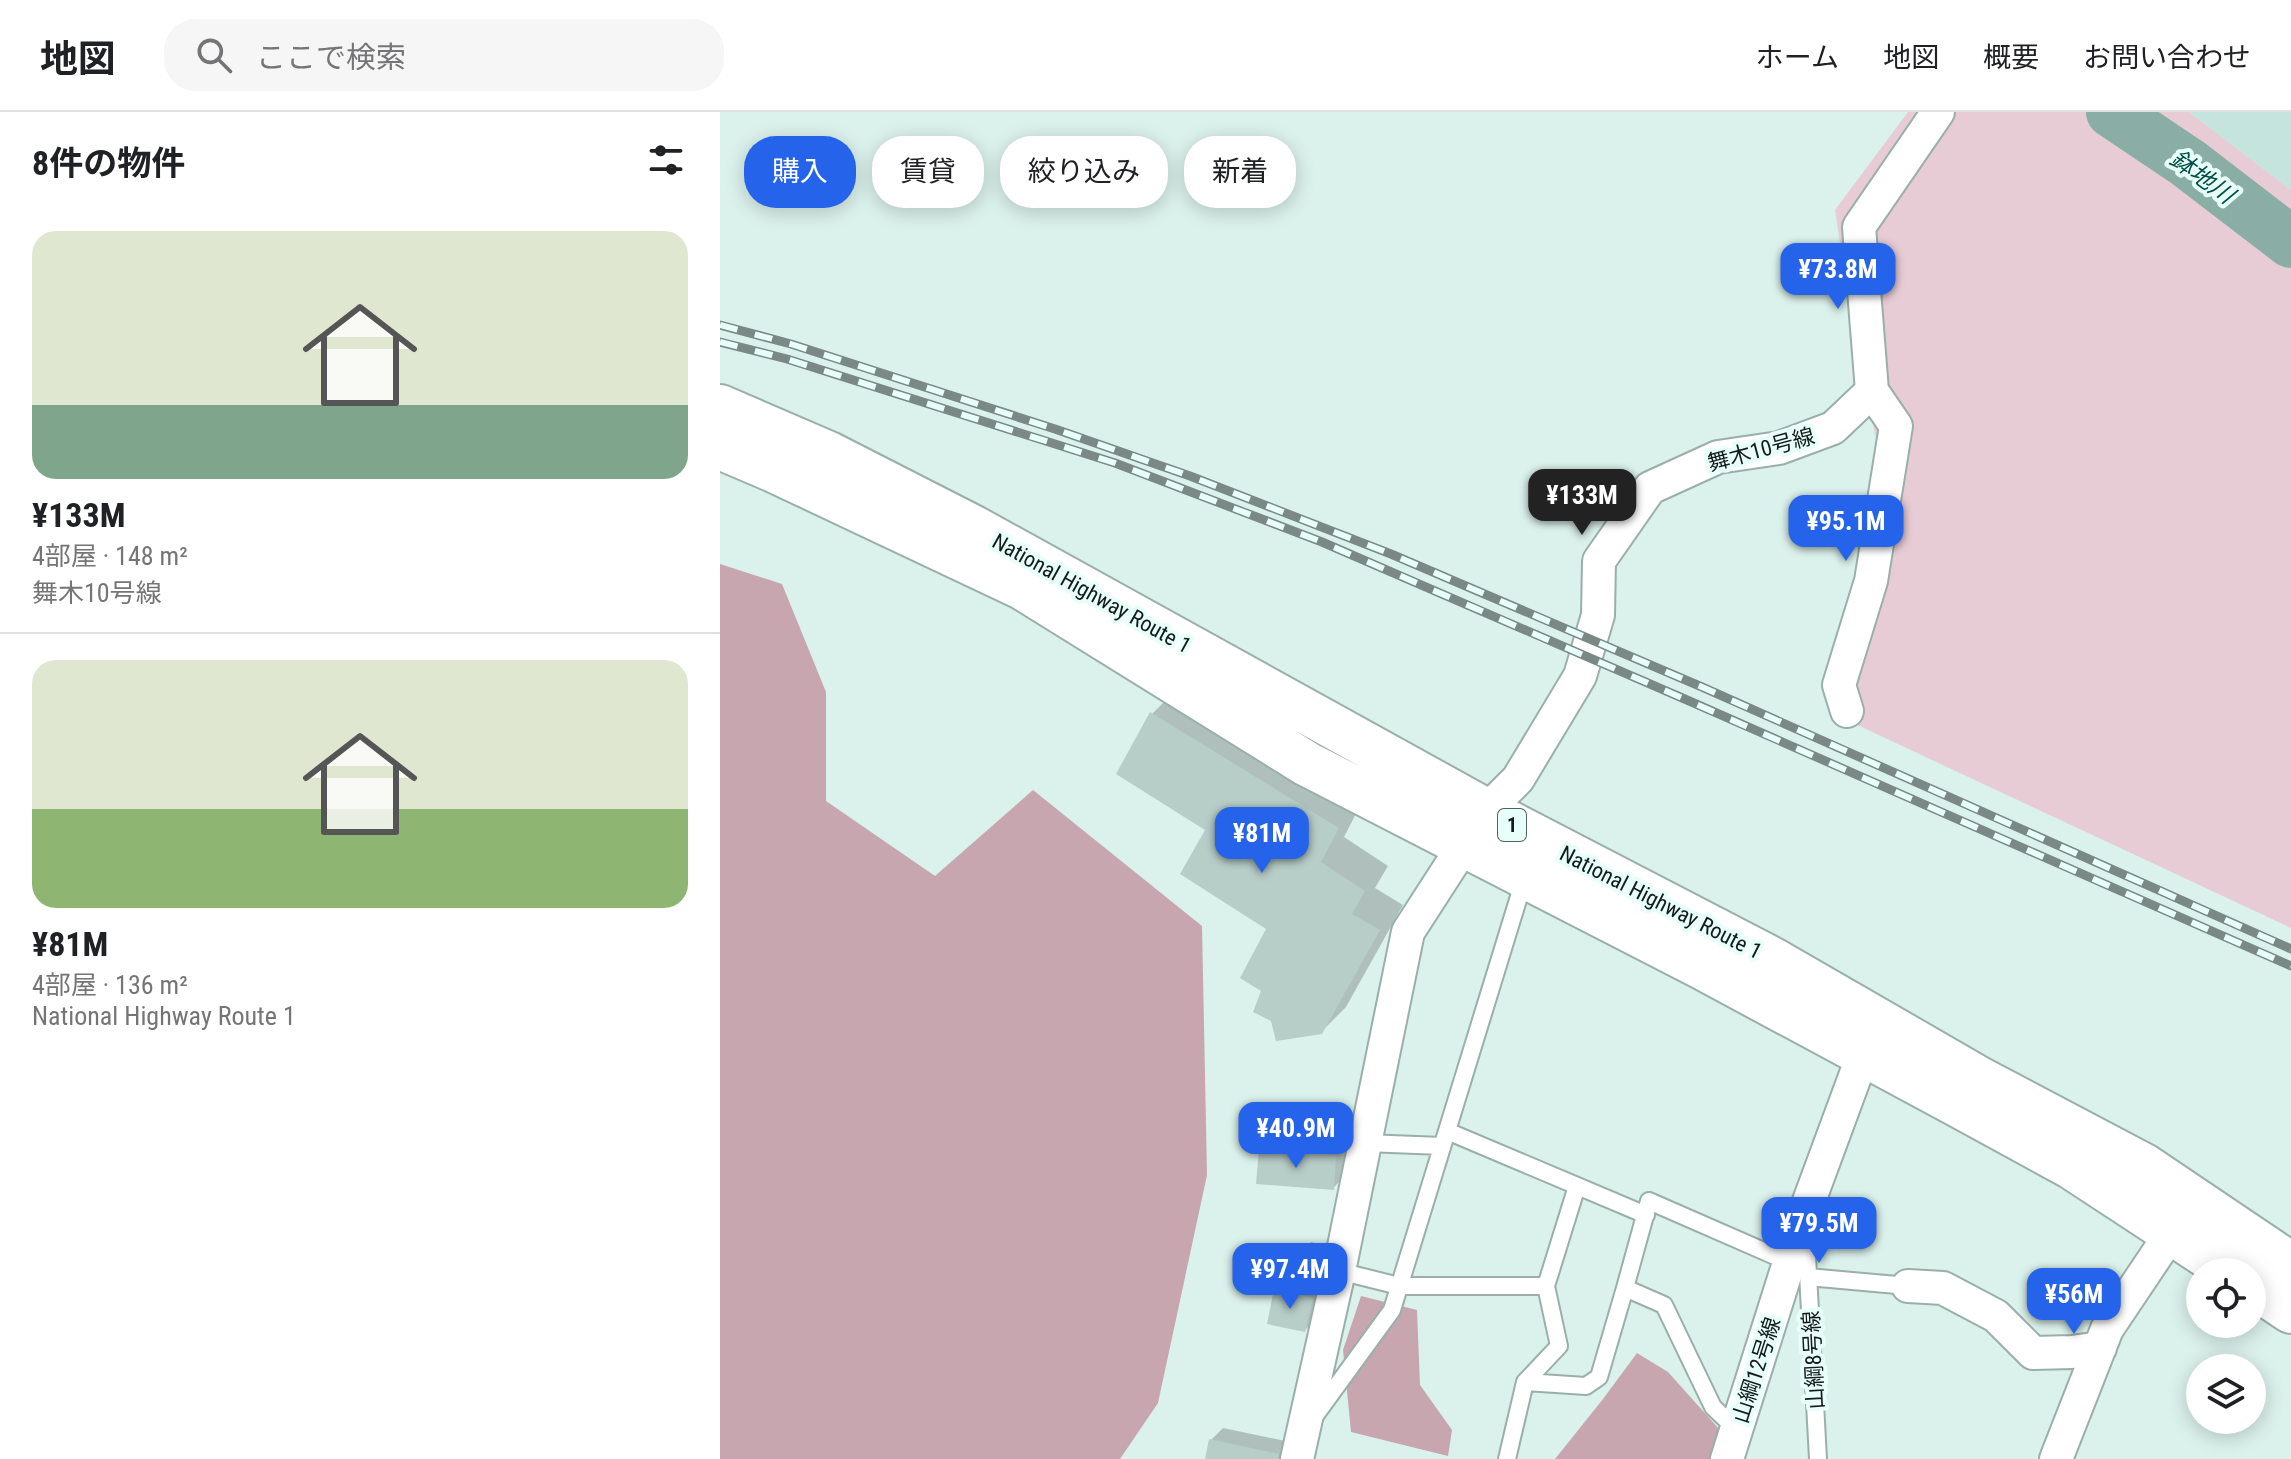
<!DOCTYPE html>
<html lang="ja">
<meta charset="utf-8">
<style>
body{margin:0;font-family:"Roboto Condensed","Noto Sans JP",sans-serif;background:#f6f6f6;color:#202124;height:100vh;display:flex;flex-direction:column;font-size:30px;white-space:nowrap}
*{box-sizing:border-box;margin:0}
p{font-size:26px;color:#757577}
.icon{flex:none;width:44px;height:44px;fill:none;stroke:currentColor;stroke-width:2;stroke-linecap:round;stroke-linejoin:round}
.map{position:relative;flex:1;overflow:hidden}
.details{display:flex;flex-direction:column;background:#fff;width:720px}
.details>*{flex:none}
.hud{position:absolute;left:24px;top:24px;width:760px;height:72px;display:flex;gap:16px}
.fabs{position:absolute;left:1466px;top:1146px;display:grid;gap:16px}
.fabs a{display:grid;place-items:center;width:80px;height:80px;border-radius:50%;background:#fff;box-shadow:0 4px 20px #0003;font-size:40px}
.price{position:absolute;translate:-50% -68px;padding:0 18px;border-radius:16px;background:#2563eb;color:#fff;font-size:26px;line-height:52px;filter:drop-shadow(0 2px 4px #0008)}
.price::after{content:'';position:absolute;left:50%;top:48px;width:24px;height:18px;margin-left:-12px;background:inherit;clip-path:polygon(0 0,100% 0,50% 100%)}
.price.on{background:#222;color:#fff}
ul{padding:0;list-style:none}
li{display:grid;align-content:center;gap:16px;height:424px;padding:0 32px}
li+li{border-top:2px solid #e0e0e0}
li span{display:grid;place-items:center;height:248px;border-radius:24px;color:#555}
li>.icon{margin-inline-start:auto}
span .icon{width:144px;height:144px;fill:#fffc;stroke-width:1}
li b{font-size:34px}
h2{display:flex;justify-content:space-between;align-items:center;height:96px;padding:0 32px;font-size:34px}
.pill{padding:0 28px;border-radius:32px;background:#fff;box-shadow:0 4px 20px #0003;font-size:28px;line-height:72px}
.pill.on{background:#2563eb;color:#fff}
header{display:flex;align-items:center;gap:48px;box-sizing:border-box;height:112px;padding:0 40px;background:#fff;border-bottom:2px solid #e0e0e0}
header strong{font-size:38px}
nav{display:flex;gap:44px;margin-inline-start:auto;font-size:28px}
.search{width:560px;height:72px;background:#f6f6f6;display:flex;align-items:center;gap:20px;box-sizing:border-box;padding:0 28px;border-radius:32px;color:#757577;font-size:30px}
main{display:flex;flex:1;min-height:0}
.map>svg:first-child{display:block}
</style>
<header>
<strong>地図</strong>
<div class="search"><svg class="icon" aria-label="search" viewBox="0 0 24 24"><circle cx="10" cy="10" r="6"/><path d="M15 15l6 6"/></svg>ここで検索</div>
<nav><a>ホーム</a><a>地図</a><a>概要</a><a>お問い合わせ</a></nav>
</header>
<main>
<section class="details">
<h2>8件の物件<svg class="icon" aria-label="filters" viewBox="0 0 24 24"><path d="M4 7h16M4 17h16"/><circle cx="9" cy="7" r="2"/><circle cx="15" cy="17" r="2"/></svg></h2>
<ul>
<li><span style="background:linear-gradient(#dfe7d0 70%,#7fa58c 0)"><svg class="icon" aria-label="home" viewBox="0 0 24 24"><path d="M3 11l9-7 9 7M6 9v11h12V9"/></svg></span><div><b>¥133M</b><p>4部屋 · 148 m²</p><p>舞木10号線</p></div></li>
<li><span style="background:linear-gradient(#dfe7d0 60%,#8fb573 0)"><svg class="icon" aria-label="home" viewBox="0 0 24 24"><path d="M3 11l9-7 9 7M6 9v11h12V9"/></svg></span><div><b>¥81M</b><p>4部屋 · 136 m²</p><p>National Highway Route 1</p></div></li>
</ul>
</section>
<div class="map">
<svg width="1571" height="1347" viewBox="0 0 1571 1347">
<rect width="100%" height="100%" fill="#dbf1eb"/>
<path fill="#c5e4dd" d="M1469,0h102v78z"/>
<path fill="#e8ccd5" d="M1188,0h281l102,78v738l-455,-213 40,-167 1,-105 -23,-107 -19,-126z"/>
<path fill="#c7a6b0" d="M0,452l62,20 44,108v109l109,75 98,-86 169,136 5,249 -49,228 -38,56h-400z
M641,1184l56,14 3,75 32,45 -4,26 -97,-24 -8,-82z
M917,1241l31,19 52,58 -11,29h-154l48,-60z"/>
<path fill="#0003" d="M457,577l185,113 -18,35 44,29 -13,22 28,17 -57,102 -25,25 -49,-13 -8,-29 5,-61 -61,-100 -56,-115z
M553,1026l74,5 -2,33 -12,12 -72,-38z
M591,1130l22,6 -12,26 -16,-27z
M568,1166l36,8 -7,32 -12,12 -29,-40z
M503,1316l67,14 -4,17h-79l4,-19z"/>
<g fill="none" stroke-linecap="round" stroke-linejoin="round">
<path stroke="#8aaea5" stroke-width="52" d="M1392,0l76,51 103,79"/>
</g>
<path fill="#b7cdc7" d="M430,600l189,116 -18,34 44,29 -13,23 28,16 -58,104 -46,7 -5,-20 -18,-9 8,-21 -21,-13 26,-49 -86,-55 25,-44 -89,-56z
M539,1037l77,6 -2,35 -78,-6z
M584,1134l25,7 -7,23 -25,-7z
M554,1177l39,9 -8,34 -38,-8z
M489,1327l70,15 -1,5h-73z"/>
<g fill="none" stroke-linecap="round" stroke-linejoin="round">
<defs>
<path id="service" d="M727,1019l199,84
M645,1031l77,3
M1086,1125l12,222
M619,1159l60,15h147
M1088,1165l100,9
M905,1176l24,-87 142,62
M805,1270l34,-36 -13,-60 31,-100
M594,1305l78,-107 133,-433
M787,1347l18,-77 61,4 13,-9 26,-89 39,17 49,102 24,23"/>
<path id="minor" d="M1127,599l-8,-26 32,-104 25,-155 -24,-35 -13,-164 79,-115
M1188,1174l35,2 53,28 37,37 39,-1 28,-4
M577,1347l42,-188 69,-339 78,-121 32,-32 62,-103 18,-61 1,-54 51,-73 68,-31 61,-9 54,-20 39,-37
M1007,1347l78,-247 58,-157
M1336,1347l51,-130 65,-97"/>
<path id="trunk" d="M0,295l109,47 145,74 512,283 287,149 208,120 163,86 147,99
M0,335l54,23 248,117 285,177 393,202 257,138 115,63 160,105
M1532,1173l39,26"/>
</defs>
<use href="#service" stroke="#9aafaa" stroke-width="20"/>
<use href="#minor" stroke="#9aafaa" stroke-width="36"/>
<use href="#trunk" stroke="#9aafaa" stroke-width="48"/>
<use href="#service" stroke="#fff" stroke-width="16"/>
<use href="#minor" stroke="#fff" stroke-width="32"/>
<use href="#trunk" stroke="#fff" stroke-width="44"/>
<defs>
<path id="rail" d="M0,213l71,19 264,85 135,47 201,78 311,133 589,262
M0,230l67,17 328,104 207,79 365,158 604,266"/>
</defs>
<use href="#rail" stroke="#7a8985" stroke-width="9"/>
<use href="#rail" stroke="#e8fff9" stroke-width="6" stroke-dasharray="18" stroke-linecap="butt"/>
</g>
<g text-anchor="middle" stroke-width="8" stroke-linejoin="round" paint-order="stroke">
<rect fill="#e8fff9" stroke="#54605d" stroke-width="2" x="778" y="697" width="28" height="32" rx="6"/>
<g font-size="20" font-weight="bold" fill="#141c1a">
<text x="792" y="720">1</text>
</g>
<g font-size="22" fill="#141c1a" stroke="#e8fff9">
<text transform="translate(1041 337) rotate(-15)" y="8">舞木10号線</text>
<text transform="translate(372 481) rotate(29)" y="8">National Highway Route 1</text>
<text transform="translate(941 790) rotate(27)" y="8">National Highway Route 1</text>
<text transform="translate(1093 1248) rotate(-93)" y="8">山綱8号線</text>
<text transform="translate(1036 1258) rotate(-72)" y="8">山綱12号線</text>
</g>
<g font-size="24" font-style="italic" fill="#005045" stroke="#e8fff9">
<text transform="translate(1482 65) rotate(36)" y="8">鉢地川</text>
</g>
</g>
</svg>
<div class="fabs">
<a><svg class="icon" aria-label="locate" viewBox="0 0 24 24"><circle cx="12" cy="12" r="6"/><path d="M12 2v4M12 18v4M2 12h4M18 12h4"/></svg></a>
<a><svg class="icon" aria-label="layers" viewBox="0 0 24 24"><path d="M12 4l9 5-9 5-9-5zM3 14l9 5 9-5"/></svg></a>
</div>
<b class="price" style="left:1118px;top:199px">¥73.8M</b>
<b class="price on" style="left:862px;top:425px">¥133M</b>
<b class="price" style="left:1126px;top:451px">¥95.1M</b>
<b class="price" style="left:542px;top:763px">¥81M</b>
<b class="price" style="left:576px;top:1058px">¥40.9M</b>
<b class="price" style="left:1099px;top:1153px">¥79.5M</b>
<b class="price" style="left:570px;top:1199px">¥97.4M</b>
<b class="price" style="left:1354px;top:1224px">¥56M</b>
<div class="hud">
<a class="pill on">購入</a>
<a class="pill">賃貸</a>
<a class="pill">絞り込み</a>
<a class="pill">新着</a>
</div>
</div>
</main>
